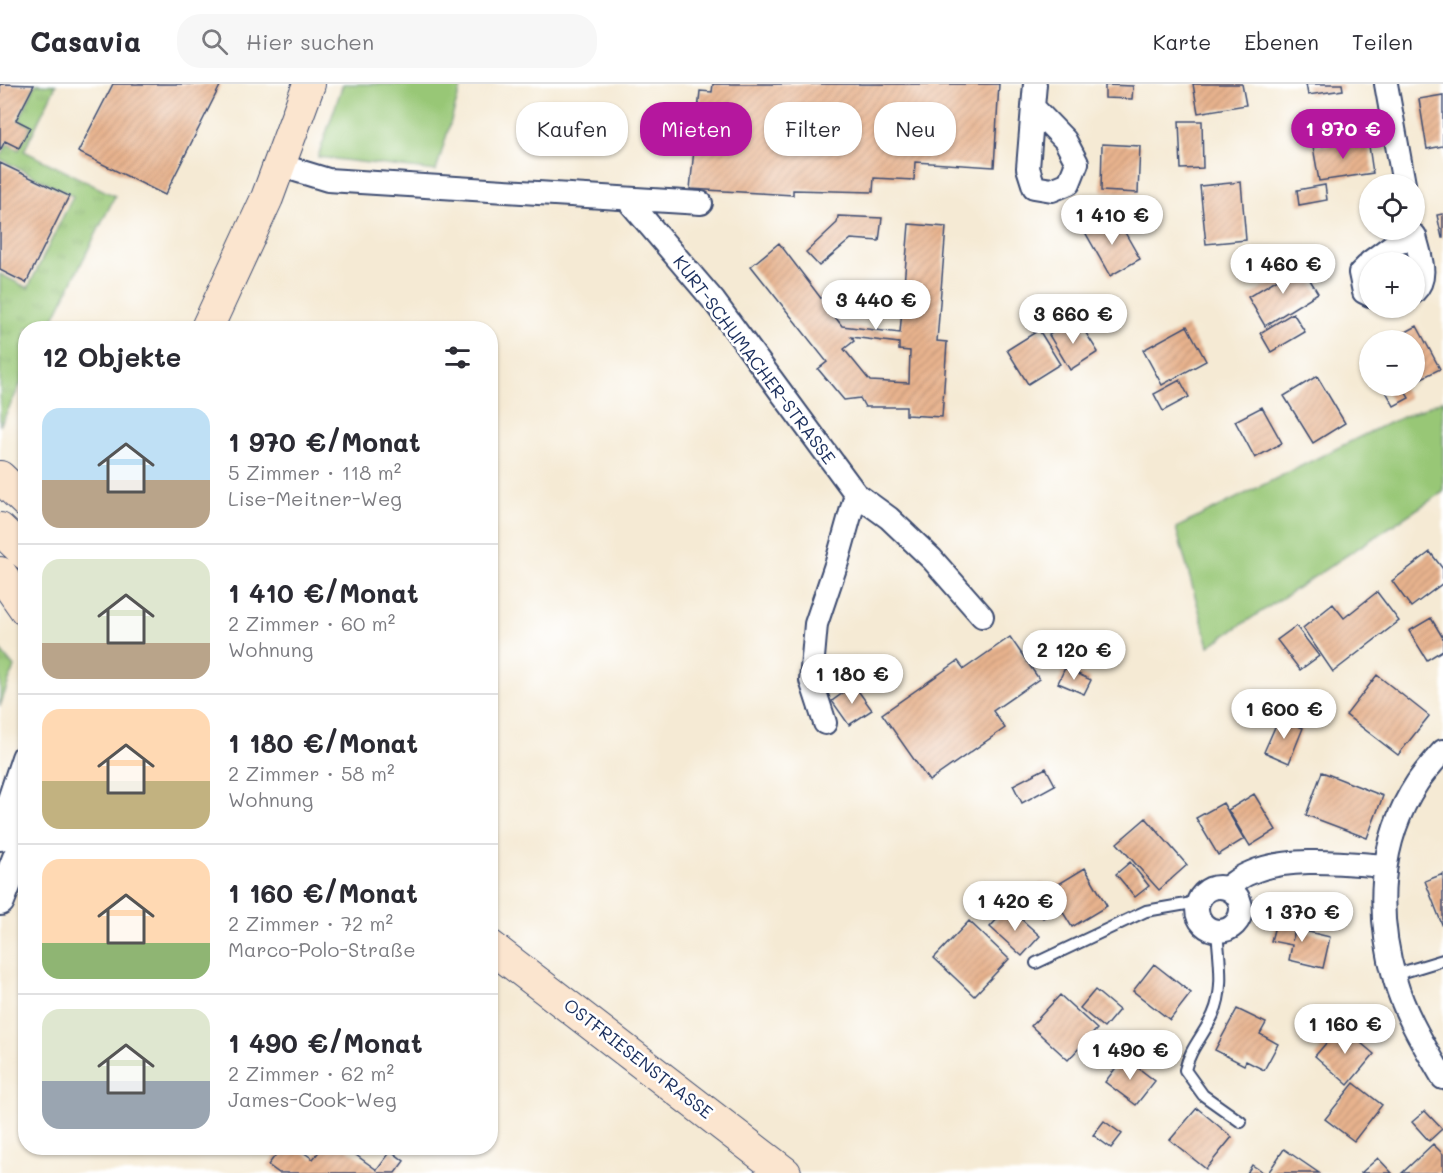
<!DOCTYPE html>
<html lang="de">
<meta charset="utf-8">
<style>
body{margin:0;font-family:Mali,sans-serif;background:#f7f7f7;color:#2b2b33;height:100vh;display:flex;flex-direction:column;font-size:22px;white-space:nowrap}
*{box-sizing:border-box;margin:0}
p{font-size:20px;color:#7c7c81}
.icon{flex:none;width:33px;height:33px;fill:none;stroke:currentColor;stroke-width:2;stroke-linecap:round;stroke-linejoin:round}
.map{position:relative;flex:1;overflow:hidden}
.details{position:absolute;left:18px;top:237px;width:480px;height:834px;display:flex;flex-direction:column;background:#fff;border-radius:24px;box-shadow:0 2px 4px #0004}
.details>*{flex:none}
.hud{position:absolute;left:516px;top:18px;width:570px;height:54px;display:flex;gap:12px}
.buttons{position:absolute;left:1359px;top:90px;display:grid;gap:12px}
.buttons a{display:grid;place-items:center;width:66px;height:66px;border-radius:50%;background:#fff;box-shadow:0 2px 4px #0004;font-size:30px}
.price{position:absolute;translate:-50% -51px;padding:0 14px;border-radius:21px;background:#fff;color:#222;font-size:20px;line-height:39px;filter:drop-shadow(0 2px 3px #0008)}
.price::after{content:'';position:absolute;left:50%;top:36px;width:18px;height:14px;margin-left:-9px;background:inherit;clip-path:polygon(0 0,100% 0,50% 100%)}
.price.on{background:#b5179e;color:#fff}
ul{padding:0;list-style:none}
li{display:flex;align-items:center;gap:18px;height:150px;padding:0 24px}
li+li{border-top:2px solid #e1e1e2}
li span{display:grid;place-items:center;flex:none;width:168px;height:120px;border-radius:18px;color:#555}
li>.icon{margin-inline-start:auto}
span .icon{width:72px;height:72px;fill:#fffc;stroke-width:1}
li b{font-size:26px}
h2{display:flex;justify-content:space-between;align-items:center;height:72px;padding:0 24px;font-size:26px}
.chip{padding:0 21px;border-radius:24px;background:#fff;box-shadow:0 2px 4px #0004;font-size:21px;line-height:54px}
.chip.on{background:#b5179e;color:#fff}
header{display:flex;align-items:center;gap:36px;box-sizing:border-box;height:84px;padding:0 30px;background:#fff;border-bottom:2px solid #e1e1e2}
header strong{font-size:28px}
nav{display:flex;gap:33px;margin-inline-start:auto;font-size:21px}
.search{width:420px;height:54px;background:#f7f7f7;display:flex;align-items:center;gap:15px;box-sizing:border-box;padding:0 21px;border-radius:24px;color:#7c7c81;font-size:22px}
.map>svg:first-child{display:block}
</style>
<header>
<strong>Casavia</strong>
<div class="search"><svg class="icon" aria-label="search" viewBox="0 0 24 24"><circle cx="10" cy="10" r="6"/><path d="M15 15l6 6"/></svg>Hier suchen</div>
<nav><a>Karte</a><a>Ebenen</a><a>Teilen</a></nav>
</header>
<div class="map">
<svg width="1443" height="1089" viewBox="0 0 1443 1089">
<defs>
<pattern id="park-tufts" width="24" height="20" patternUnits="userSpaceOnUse" patternTransform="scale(1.5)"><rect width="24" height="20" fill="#98c776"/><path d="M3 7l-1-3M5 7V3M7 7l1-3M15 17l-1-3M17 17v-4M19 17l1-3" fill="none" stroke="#82ab68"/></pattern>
<pattern id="building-hatch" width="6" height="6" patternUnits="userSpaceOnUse" patternTransform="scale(1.5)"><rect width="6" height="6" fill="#e7b28d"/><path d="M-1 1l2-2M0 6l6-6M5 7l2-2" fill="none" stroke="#c6997c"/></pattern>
</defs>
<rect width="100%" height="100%" fill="#fff"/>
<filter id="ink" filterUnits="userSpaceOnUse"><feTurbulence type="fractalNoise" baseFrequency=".0167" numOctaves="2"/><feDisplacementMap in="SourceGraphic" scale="12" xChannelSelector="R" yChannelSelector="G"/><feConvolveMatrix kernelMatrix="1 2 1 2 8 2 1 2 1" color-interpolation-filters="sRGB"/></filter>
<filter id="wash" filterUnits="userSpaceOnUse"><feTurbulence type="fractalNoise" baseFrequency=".008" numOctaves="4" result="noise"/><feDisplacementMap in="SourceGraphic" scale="24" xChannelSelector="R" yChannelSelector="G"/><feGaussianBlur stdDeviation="1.35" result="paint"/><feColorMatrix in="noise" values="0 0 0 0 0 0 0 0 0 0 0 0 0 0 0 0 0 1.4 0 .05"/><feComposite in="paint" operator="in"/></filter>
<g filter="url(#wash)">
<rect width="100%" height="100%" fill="#f5ead4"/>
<path fill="#98c776" stroke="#5a7b6a" stroke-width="1.5" d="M343,0h119l-26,87 -118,-14z
M1443,316v92l-234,154 -33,-118 206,-102z"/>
<path fill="url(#park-tufts)" stroke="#5a7b6a" stroke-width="1.5" d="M36,0l20,1 -32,66 91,45 -66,132h-23l-1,47 -25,51v-152l28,14 45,-92 -73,-37 7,-15 12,6 12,-23 -12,-7z
M0,566l14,17 -14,39z"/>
<g id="blocks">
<path fill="url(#building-hatch)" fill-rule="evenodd" d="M0,0l34,1 -18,35 14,7 -11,21 -14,-7 -5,10z
M113,0h108l-56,111 -87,-43z
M713,0h286l-5,83 -79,-5 -1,18 -40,-2 -1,14 -80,-2v5l-103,-6 10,-98 12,1z
M1193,0h49l4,21 -48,8z
M1306,0h36l1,6 -35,5z
M1105,1l28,1 -1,13 -27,-1z
M1443,11v51l-16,3 -8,-50z
M1179,37h23l1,47 -22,1z
M1368,55l5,34 -54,8 -6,-34z
M1102,60l38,2 -2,47 -37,-2z
M0,79l69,33 -43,87 -26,-13z
M1241,98l5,58 -40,4 -6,-58z
M1325,101l2,15 -28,5 -2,-15z
M1443,130v24h-1l-5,-23z
M1115,131l25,44 -30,17 -25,-44z
M838,132l44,2 -3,23 -28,-2 -32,27 -13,-14 31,-29z
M909,140l37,3 -9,114 10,1 -5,75 -36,-2v-8h-41l-5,-9 -16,2 -26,-31 9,-7 -76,-96 28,-23 63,83 58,7zM851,253l48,6v7l11,1 -1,32 -39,-2 -26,-32 10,-8z
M1301,181l17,28 -53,33 -17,-29z
M1293,229l12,19 -34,20 -11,-19z
M1079,238l19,30 -28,18 -21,-35 18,-12 3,5z
M1187,242l19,35 -44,24 -19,-35z
M1417,242l23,43 -26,13v-42h-23z
M1039,246l21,34 -32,20 -21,-34z
M1317,292l28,47 -32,20 -29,-47z
M1180,296l9,17 -26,14 -9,-17z
M1383,302h19l7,12 -15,8z
M1262,323l20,36 -27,15 -20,-37z
M1430,468l13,17v14l-32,24 -19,-26z
M1377,508l22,29 -66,51 -30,-44 30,-24 11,14z
M1431,534l12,20v12l-16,10 -18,-29z
M1296,542l23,30 -19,14 -23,-30z
M1010,553l29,42 -46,32 12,17 -76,53 -47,-67 76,-53 6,8z
M1065,584l26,12 -7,14 -26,-11z
M1377,591l52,41 -31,39 -52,-40z
M854,601l18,25 -23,15 -17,-24z
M1279,634l24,10 -14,35 -25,-11z
M1046,684l9,17 -33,18 -9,-18z
M1322,688l61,24 -16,42 -61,-23z
M1254,710l22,36 -26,16 -22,-36z
M1223,719l21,36 -26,16 -22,-37z
M1146,734l41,47 -28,25 -42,-47z
M1130,778l19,24 -14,11 -19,-23z
M1085,784l22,38 -35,21 -23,-37z
M1443,790v53l-18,-46z
M1042,799l16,25 -15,10 -16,-26z
M1008,823l32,29 -18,20 -32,-29z
M1277,834l20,4 -5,19 4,-12 34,8 -7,31 -34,-8 3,-15 -21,-4z
M969,837l40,38 -35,37 -40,-38z
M1154,880l37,29 -21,27 -37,-29z
M1095,906l24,20 -15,18 -24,-20z
M1060,911l37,34 -29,31 -37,-34z
M1237,925l29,14 -6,11 18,10 -14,26 -18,-9 -2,4 -29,-15z
M1341,942l33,28 -26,31 -33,-29z
M1124,973l31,24 -19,24 -31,-23z
M1354,999l28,22 -28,36 -29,-22z
M1197,1024l35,29 -26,32 -36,-29z
M1425,1027l17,18 -13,12 -17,-19z
M1104,1037l18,13 -11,14 -18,-13z
M1433,1060l10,10v19h-41z
M281,1064h26l-4,4 10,7 9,-11h24l31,22 14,-19 13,10 -9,12h-116l-11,-8z
M1284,1065l35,24h-51z
M1378,1074l14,15h-31z
M1252,1081l12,8h-17z"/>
</g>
</g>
<g filter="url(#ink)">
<use href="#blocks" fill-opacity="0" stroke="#3c4b70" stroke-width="1.5"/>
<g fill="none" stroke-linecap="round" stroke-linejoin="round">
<defs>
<path id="service" d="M1217,847c2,28 8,58 -4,84 -9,20 -23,33 -28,55l18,25 38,27
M1036,879l110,-52 52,-9
M1394,891l49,-15"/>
<path id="minor" d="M1386,0l18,100
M1033,23l32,33 12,23 -8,20 -17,7 -18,-3 -6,-19z
M1033,23l2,-23
M279,81l49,15 373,23
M627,115l87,102 142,193 33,24 43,41 50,57
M1370,178l23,-17 22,-9c4,19 15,41 -1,56
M1370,179l-10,10 4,19 6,3
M825,639l-14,-43 5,-56 21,-62 19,-68
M1443,667c-9,10 -19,21 -26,32 -39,59 -41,130 -22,197 10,35 30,67 48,98
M1197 825a22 22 0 1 1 44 0a22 22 0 1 1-44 0Z
M1226,804c8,-5 15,-12 24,-15 36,-17 95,-10 134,-7"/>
<path id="tertiary" d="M0,752l26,-78
M0,817l26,-66"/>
<path id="secondary" d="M207,244l60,-130 42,-114
M0,393l26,25
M0,445l26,25
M0,489l26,37
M490,862l295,227"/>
</defs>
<use href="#service" stroke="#3c4b70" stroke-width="14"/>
<use href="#minor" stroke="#3c4b70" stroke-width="26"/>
<use href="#tertiary" stroke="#3c4b70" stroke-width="32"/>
<use href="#secondary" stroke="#3c4b70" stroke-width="34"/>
<use href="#service" stroke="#fff" stroke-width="10"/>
<use href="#minor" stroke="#fff" stroke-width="22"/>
<use href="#tertiary" stroke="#fff" stroke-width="28"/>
<use href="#secondary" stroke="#fbe5cf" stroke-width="32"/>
</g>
</g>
<g text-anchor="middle" stroke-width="5" stroke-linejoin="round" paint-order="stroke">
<g font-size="18" fill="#1b2f5e" stroke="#fff">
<text transform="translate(754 276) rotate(53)" y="6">KURT-SCHUMACHER-STRASSE</text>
<text transform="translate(638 975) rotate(38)" y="6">OSTFRIESENSTRASSE</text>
</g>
</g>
</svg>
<div class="buttons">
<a><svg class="icon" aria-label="locate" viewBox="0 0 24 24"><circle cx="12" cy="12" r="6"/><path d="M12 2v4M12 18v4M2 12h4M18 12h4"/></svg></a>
<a>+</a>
<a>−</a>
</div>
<b class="price on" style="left:1343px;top:76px">1 970 €</b>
<b class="price" style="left:1112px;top:162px">1 410 €</b>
<b class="price" style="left:1283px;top:211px">1 460 €</b>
<b class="price" style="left:876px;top:247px">3 440 €</b>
<b class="price" style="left:1073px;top:261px">3 660 €</b>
<b class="price" style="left:1074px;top:597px">2 120 €</b>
<b class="price" style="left:852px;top:621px">1 180 €</b>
<b class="price" style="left:1284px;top:656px">1 600 €</b>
<b class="price" style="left:1015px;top:848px">1 420 €</b>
<b class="price" style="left:1302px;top:859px">1 370 €</b>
<b class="price" style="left:1345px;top:971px">1 160 €</b>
<b class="price" style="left:1130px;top:997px">1 490 €</b>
<div class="hud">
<a class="chip">Kaufen</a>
<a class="chip on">Mieten</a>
<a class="chip">Filter</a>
<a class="chip">Neu</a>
</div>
<section class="details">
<h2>12 Objekte<svg class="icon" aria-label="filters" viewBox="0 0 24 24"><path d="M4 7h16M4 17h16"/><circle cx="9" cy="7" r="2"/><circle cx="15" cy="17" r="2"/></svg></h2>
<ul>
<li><span style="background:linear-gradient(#bfe0f5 60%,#b9a48a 0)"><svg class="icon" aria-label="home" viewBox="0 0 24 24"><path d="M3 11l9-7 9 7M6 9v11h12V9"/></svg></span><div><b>1 970 €/Monat</b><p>5 Zimmer · 118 m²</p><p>Lise-Meitner-Weg</p></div></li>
<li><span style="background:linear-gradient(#dfe7d0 70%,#b9a48a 0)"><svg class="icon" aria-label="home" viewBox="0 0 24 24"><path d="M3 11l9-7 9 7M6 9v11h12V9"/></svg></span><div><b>1 410 €/Monat</b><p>2 Zimmer · 60 m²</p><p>Wohnung</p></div></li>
<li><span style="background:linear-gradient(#ffd9b3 60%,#c2b280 0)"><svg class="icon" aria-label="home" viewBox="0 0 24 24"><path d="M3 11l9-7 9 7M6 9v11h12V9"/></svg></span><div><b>1 180 €/Monat</b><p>2 Zimmer · 58 m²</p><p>Wohnung</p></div></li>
<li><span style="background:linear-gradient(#ffd9b3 70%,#8fb573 0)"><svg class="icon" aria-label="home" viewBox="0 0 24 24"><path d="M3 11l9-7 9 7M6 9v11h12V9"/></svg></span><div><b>1 160 €/Monat</b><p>2 Zimmer · 72 m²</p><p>Marco-Polo-Straße</p></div></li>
<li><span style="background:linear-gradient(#dfe7d0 60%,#9aa5b1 0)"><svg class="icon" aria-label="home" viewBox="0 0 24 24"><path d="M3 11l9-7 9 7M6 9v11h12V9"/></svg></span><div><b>1 490 €/Monat</b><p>2 Zimmer · 62 m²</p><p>James-Cook-Weg</p></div></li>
</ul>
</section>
</div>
